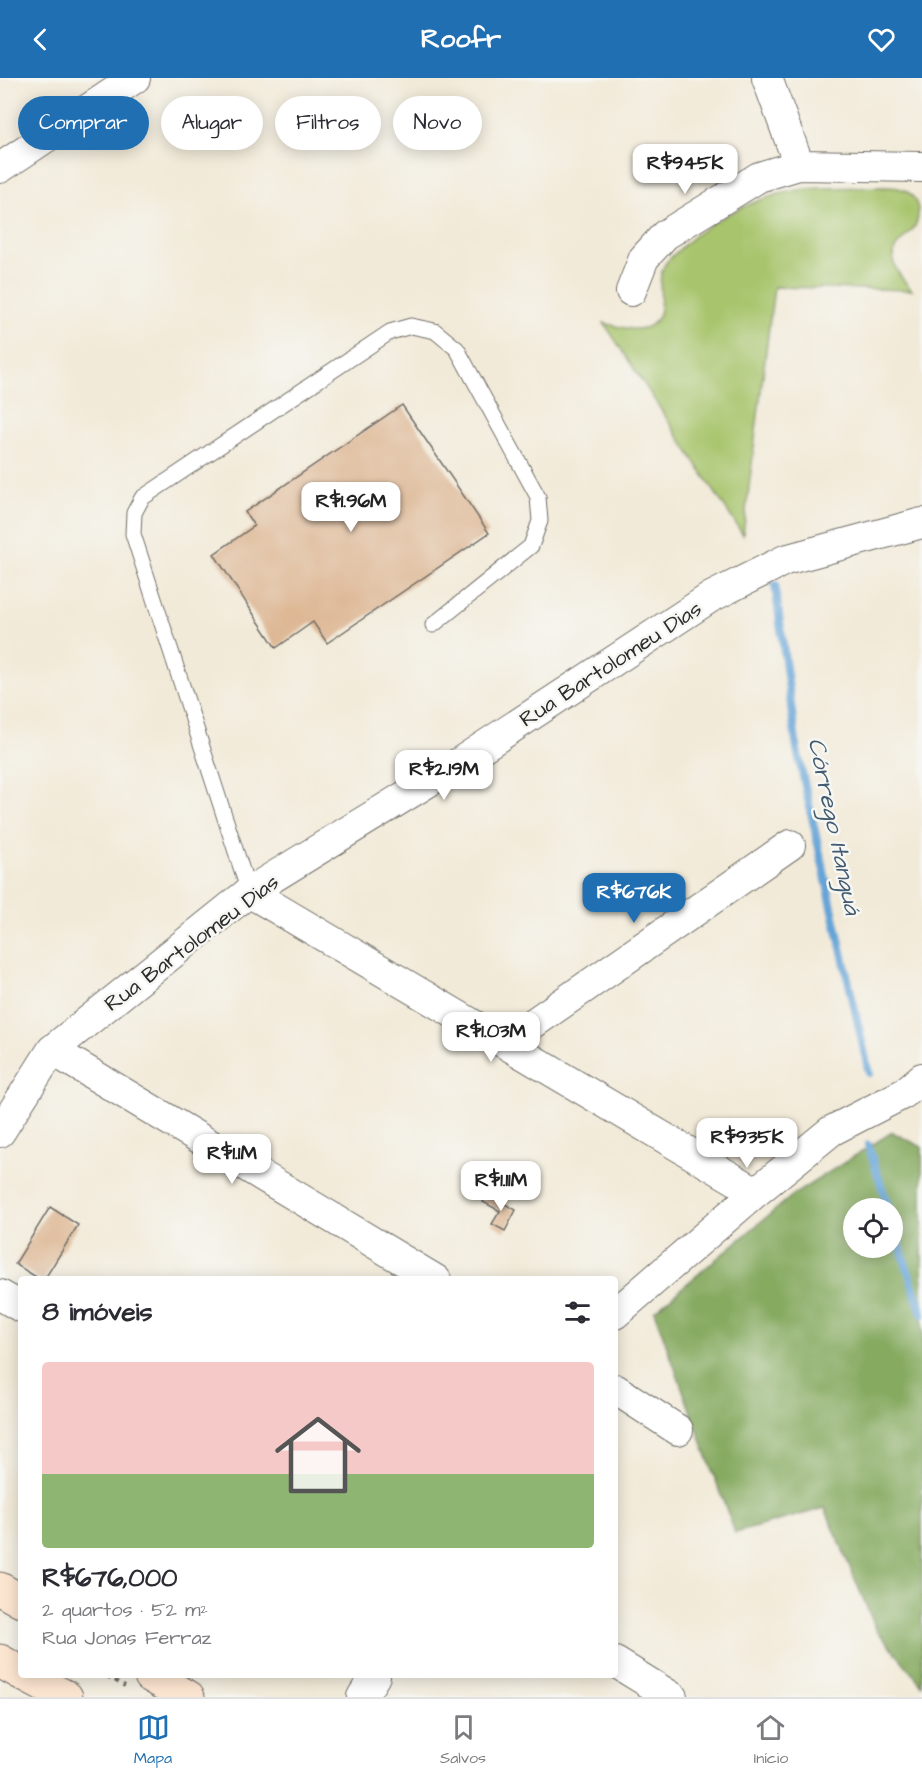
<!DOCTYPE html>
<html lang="pt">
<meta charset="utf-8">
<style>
body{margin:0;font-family:"Architects Daughter",sans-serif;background:#f7f7f7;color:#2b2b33;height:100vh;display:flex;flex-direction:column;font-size:22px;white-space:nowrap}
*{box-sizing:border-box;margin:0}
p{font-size:20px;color:#7c7c81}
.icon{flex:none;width:33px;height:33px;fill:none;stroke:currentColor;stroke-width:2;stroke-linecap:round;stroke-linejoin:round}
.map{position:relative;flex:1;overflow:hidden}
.side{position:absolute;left:18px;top:1198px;width:600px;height:402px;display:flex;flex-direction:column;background:#fff;border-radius:6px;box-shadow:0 3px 15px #0003}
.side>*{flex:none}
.guide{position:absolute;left:18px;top:18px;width:600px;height:54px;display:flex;gap:12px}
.controls{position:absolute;left:843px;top:1120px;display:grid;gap:12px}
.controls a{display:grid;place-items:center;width:60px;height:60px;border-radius:50%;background:#fff;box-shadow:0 3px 15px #0003;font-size:30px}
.price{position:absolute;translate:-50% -51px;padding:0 14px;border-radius:12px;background:#fff;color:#222;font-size:20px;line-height:39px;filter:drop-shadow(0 2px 3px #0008)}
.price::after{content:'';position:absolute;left:50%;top:36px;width:18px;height:14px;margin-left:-9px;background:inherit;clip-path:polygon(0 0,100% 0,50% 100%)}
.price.active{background:#1f6fb2;color:#fff}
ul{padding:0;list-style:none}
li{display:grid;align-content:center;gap:12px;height:318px;padding:0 24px}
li+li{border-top:2px solid #e1e1e2}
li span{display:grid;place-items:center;height:186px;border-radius:6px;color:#555}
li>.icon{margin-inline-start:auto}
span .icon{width:108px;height:108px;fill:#fffc;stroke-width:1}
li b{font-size:26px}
h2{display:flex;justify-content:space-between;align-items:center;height:72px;padding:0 24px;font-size:26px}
.chip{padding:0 21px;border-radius:27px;background:#fff;box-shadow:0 3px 15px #0003;font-size:21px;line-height:54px}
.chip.active{background:#1f6fb2;color:#fff}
header{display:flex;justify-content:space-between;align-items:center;height:78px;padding:0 24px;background:#1f6fb2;color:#fff;font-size:27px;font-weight:700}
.tabs{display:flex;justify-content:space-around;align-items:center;height:84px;border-top:2px solid #e1e1e2;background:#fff;font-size:16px;color:#7c7c81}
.tabs a{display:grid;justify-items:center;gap:3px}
.tabs .active{color:#1f6fb2}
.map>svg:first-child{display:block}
</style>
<header><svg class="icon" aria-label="back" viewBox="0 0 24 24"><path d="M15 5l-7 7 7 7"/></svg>Roofr<svg class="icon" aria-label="heart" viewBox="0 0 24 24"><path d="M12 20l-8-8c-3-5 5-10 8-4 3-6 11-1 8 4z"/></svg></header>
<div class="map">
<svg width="922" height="1619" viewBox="0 0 922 1619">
<rect width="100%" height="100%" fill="#f6f6f2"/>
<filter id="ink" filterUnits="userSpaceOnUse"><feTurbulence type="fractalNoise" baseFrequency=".0167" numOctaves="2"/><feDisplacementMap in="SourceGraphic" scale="12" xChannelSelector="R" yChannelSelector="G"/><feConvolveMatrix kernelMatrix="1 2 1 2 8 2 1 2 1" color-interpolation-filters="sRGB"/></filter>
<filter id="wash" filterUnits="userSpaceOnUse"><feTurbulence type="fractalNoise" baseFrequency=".008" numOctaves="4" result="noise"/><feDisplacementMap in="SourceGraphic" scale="24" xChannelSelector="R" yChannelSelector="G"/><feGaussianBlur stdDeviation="1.35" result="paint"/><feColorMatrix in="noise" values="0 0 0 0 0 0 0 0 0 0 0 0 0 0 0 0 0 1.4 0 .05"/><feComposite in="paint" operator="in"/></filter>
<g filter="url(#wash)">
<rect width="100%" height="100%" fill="#f2ead8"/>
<path fill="#a8c56d" stroke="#6a784c" stroke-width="1.5" d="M879,109c6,0 13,0 19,1 17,3 24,21 18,36 -5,13 -23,18 -23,34 1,12 11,23 19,32l-138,-3 -31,248 -139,-212c13,3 32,10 45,3 21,-12 5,-42 15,-60 4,-8 16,-16 22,-23 29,-27 81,-50 120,-54 24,-2 49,-1 73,-2z"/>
<path fill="#86aa60" stroke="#586a46" stroke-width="1.5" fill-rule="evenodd" d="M892,1054l30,15v538l-46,-56 -51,-121 -90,25 -81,-222 139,-116zM854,1131h38v39h-38z"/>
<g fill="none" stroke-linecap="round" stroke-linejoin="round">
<path stroke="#65a4d7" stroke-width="8" d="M775,507l22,165 72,323
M868,1067l21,64
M892,1143l30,93"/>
</g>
<g id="blocks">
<path fill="#deb895" d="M402,327l87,128 -162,110 -14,-21 -37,26 -62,-94 40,-28 -9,-14z
M487,1116l29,16 -11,21 -13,-7 8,-13 -17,-9z
M50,1129l28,18 -34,55h-3l-26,-16z"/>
</g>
</g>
<g filter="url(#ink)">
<use href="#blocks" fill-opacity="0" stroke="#716e68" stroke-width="1.5"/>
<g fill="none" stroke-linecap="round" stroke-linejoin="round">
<defs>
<path id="service" d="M249,814l-116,-358 1,-21 8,-15 248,-166 21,-6 24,5 22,18 81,148 2,24 -9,25 -98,79"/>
<path id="minor" d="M767,0l32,87
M0,90l135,-90
M631,213l13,-33 21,-23 94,-58 40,-12 123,2
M249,814l507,300
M505,965l285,-198
M52,972l384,230
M0,1054l52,-82 197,-158 205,-126 257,-169 74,-37 137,-37
M0,1217l21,12
M615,1236l141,-122 75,-61 72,-37 19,-16
M615,1311l63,41
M615,1584l57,35
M362,1619l13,-21"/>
<path id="secondary" d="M0,1511l21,12
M0,1583l21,12
M26,1598l40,21
M151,1598l37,21"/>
</defs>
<use href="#service" stroke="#716e68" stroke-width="17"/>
<use href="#minor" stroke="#716e68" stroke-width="32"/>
<use href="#secondary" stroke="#716e68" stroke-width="35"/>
<path stroke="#716e68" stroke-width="4" stroke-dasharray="4.5 4.5" stroke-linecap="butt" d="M107,1598l18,10"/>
<use href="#service" stroke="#fff" stroke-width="15"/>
<use href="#minor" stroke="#fff" stroke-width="30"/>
<use href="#secondary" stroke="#fce5d0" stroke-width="33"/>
</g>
</g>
<g text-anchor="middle" stroke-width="5" stroke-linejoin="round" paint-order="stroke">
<g font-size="22" fill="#2b2b2b" stroke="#f6f6f2">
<text transform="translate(610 585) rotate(-33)" y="8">Rua Bartolomeu Dias</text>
<text transform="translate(191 864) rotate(-37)" y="8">Rua Bartolomeu Dias</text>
</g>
<g font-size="24" font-style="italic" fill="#425b70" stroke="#f6f6f2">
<text transform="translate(835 748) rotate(78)" y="8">Córrego Itanguá</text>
</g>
</g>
</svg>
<div class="controls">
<a><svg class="icon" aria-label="locate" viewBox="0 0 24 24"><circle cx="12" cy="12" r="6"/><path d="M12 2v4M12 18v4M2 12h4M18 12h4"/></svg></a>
</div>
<b class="price" style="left:685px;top:117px">R$945K</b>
<b class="price" style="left:351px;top:455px">R$1.96M</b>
<b class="price" style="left:444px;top:723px">R$2.19M</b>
<b class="price active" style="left:634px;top:846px">R$676K</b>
<b class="price" style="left:491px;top:985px">R$1.03M</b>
<b class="price" style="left:747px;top:1091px">R$935K</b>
<b class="price" style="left:232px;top:1107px">R$1.1M</b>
<b class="price" style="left:501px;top:1134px">R$1.11M</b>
<div class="guide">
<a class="chip active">Comprar</a>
<a class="chip">Alugar</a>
<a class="chip">Filtros</a>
<a class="chip">Novo</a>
</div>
<section class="side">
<h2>8 imóveis<svg class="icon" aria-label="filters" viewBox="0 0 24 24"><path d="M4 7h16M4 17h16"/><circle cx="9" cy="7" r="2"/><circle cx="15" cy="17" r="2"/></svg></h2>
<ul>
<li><span style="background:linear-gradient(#f6c9c9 60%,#8fb573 0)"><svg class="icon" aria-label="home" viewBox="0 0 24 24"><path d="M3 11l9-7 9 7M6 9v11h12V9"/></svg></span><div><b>R$676,000</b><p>2 quartos · 52 m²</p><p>Rua Jonas Ferraz</p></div></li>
</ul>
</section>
</div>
<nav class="tabs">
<a class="active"><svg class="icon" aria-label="map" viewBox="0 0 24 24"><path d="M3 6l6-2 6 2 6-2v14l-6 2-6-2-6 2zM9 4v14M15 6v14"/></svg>Mapa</a>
<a><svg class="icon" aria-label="saved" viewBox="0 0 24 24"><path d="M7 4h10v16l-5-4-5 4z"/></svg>Salvos</a>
<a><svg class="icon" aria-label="home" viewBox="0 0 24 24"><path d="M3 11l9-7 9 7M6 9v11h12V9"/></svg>Início</a>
</nav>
